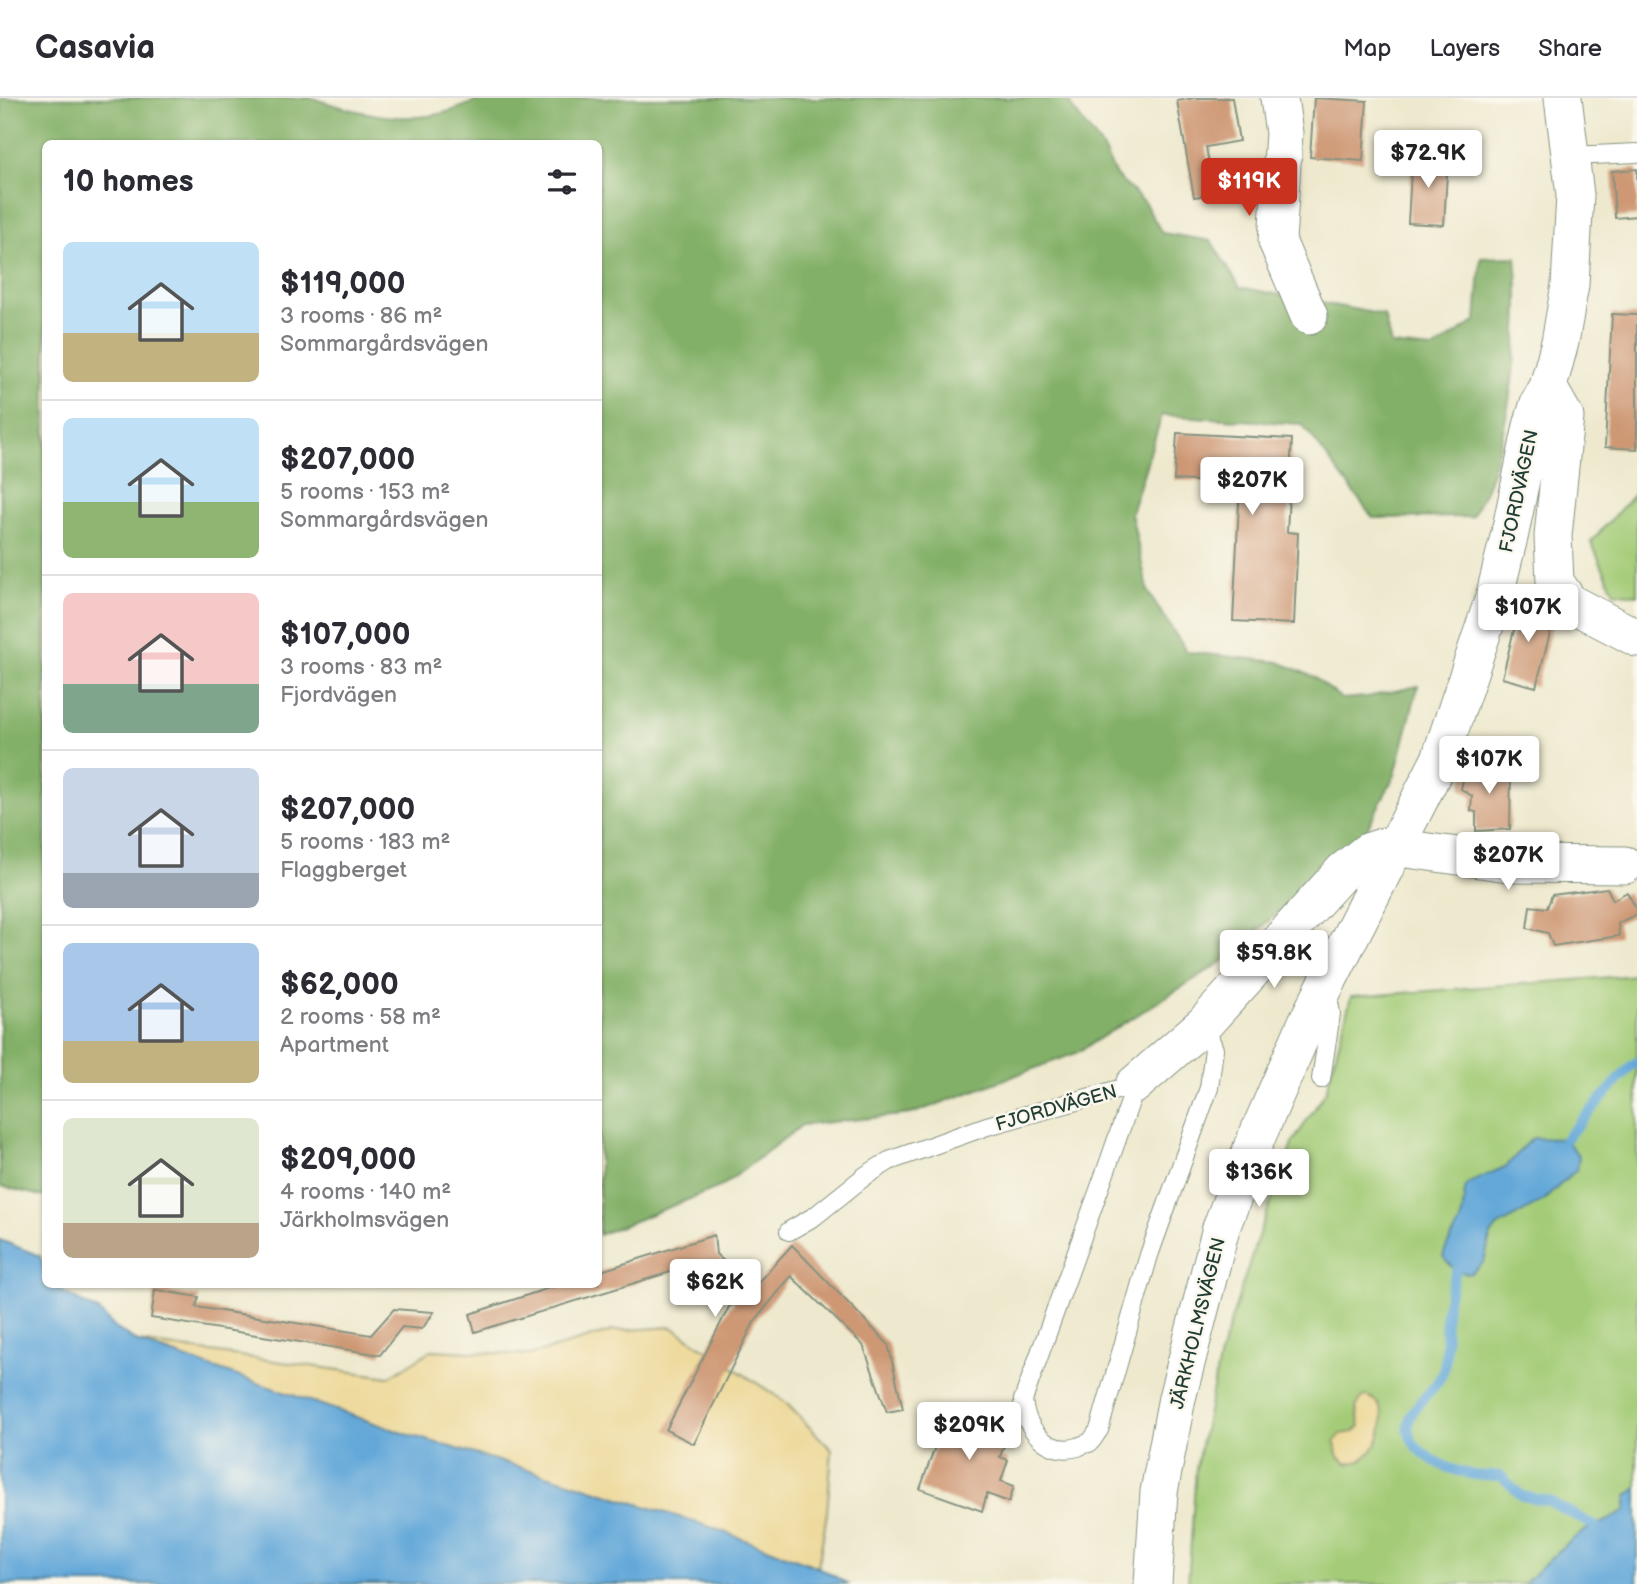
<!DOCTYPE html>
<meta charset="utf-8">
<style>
body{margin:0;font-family:"Balsamiq Sans",sans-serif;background:#f7f7f7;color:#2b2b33;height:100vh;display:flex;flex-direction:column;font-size:26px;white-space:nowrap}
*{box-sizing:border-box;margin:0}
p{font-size:23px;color:#7c7c81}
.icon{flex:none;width:38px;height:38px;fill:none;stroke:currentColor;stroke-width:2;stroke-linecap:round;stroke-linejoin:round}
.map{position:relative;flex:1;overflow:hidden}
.panel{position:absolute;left:42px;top:42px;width:560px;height:1148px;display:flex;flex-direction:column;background:#fff;border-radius:10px;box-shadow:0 2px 5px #0004}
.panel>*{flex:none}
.price{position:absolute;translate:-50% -60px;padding:0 16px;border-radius:7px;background:#fff;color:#222;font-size:23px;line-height:46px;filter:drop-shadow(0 2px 4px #0008)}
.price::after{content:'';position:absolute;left:50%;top:42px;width:21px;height:16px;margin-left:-10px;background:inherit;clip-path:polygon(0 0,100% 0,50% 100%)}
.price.active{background:#c8321e;color:#fff}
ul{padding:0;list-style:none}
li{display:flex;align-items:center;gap:21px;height:175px;padding:0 21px}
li+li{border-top:2px solid #e1e1e2}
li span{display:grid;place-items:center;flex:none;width:196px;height:140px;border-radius:10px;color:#555}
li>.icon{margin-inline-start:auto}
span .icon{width:84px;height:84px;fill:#fffc;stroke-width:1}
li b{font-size:30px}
h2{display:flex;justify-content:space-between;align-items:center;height:84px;padding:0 21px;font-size:30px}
header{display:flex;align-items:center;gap:42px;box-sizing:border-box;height:98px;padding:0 35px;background:#fff;border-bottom:2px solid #e1e1e2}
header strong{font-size:33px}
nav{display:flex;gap:38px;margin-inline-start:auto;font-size:24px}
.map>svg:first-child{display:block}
</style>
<header>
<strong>Casavia</strong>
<nav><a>Map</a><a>Layers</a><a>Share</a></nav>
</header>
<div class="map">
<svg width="1637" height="1486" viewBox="0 0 1637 1486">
<rect width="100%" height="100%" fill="#fbf7ec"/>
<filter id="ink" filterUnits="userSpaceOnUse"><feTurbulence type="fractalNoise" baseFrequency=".0143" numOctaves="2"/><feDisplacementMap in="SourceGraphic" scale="14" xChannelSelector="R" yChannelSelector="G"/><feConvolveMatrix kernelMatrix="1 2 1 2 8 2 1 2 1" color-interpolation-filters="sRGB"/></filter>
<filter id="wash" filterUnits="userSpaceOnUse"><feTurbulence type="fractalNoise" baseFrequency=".00686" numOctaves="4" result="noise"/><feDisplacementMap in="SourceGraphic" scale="28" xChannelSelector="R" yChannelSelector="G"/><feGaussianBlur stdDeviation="1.57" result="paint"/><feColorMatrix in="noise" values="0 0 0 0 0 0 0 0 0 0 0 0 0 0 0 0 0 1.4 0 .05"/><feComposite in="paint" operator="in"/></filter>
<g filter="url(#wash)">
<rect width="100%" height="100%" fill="#eee9ce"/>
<path fill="#a4cc78" stroke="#628456" stroke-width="2" d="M1637,393v104l-23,-3 -23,-50z
M1637,877v609h-449l8,-116 24,-113 37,-116 36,-97 33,-51 25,-94z"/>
<path fill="#83b068" stroke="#51764e" stroke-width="2" d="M1,0h311c42,14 92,27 135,14 12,-3 24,-9 36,-14h585l4,10 30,39 14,29 28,26 18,31 49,8 29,46 144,28 7,30 42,4 43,-28 5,-63 35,-1c7,65 -5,165 -28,226 -4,12 -11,23 -16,34l-99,1 -71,-94 -140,-9 -31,98 17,79 39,60 92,10 35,15 28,22 25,-2 51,-11 -23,89 -33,63 -140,124 -146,91 -165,61 -109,11 -80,61 -123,49 -1,-1091h-552l-1,1053 -45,-11z"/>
<path fill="#eeda9e" stroke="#868c69" stroke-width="2" d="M672,1229l112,74 48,49 -5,63 -9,54 -105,-39 -150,-48 -157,-46 -268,-92 251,35 43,-27 99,5 82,-24z
M1367,1298c32,11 10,71 -21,67l-9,-8 -2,-14 6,-7 13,-2 6,-6 -4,-19 7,-10z"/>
<path fill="#63a8d9" stroke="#417286" stroke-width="2" d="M1533,1040l32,1 14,17 -2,13 -33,31 -47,27 -7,10 -6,25 -14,12 -14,-3 -13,-14c3,-14 12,-22 17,-35 5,-12 2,-26 7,-38l40,-18 18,-21z
M0,1142l40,16 5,16 1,12 9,1 11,9 34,18 15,16 23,14 268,92 157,46 150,48 105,39 30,17h-848z
M1637,1390v96h-113c18,-18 36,-36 57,-51 14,-9 30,-12 44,-22l2,-15z"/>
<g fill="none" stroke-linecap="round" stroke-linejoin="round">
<path stroke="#63a8d9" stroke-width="10" d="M1565,1041l66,-73 6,-4
M1456,1173c-4,14 -9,28 -10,42 -2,18 2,37 -2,55 -4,18 -22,28 -31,44 -20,33 30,57 56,62 10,3 21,1 32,2l21,20 27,5 47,26"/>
</g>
<g id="blocks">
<path fill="#ce9874" d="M1194,0h38l7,43 -33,6 8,47 -20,3 -17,-96z
M1314,0l53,3 -4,60 -53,-4z
M1412,56l36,2 -4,69 -36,-2z
M1637,71v47l-22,2 -3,-47z
M1612,216l25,1v134l-32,-2z
M1177,335l115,6 -5,93 11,1 -4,91 -61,-3 7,-138 -66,-3z
M1522,500l15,4 -1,7 19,5 -19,73 -34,-9z
M1466,668l45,3 -1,60 -34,2v-19l-5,-1 1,-15 -11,-7z
M1607,790l6,12 14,-8 10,18v4l-19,9 1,13 -66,10 -5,-13 -21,-5 3,-22 17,2 5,-13z
M714,1137l2,19 37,34 39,-43 96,99 15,65 -16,3 -24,-67 -72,-69 -37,46 -60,122 -28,-14 63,-123 6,-4 -37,-32 5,-9 -228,70 -5,-18 91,-30h37v-12z
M155,1192l44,7 -3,10 175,28 23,-26 40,3 -12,17 -20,-2 -22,28 -229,-37z
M969,1314l42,14 -11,31 8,3 -7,21 13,5 -5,16 -22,-8 -5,17 -62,-22 26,-73 20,6z"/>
</g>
</g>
<g filter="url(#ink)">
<use href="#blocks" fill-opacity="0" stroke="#869381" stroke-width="2"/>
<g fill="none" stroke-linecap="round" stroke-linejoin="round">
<defs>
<path id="lane" d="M1571,58l66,-3
M1321,981l10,-65 -2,-12 -6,-4
M789,1133l26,-15 50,-40 24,-15 98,-35 147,-41 -4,17 -26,74 -81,224c2,28 24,56 55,47 1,-1 10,-4 11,-4 4,-3 7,-10 10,-13l50,-175 60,-167 5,-39 -10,-25"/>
<path id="street" d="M1279,0l5,35 -7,108 32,75
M1548,289l17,30 -12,119 2,46 15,21 67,35
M1134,987l70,-61 139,-153 24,-19 18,-6 131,18 109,1
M1153,1486l6,-92 18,-94 44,-170 31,-80 55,-126 133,-263 54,-161 16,-65 22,-107 7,-23 9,-16 12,-45 10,-57 5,-90 -12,-97"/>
</defs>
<use href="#lane" stroke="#869381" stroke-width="20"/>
<use href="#street" stroke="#869381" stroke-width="39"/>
<use href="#lane" stroke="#fff" stroke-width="18"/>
<use href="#street" stroke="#fff" stroke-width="37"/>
</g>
</g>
<g text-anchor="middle" stroke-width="5" stroke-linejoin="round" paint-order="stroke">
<g font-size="19" fill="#1f3d34" stroke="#fbf7ec">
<text transform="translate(1518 393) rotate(-78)" y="7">FJORDVÄGEN</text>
<text transform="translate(1056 1009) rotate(-16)" y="7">FJORDVÄGEN</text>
<text transform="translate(1197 1225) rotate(-76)" y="7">JÄRKHOLMSVÄGEN</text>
</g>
</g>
</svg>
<b class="price" style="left:1428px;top:92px">$72.9K</b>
<b class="price active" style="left:1249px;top:120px">$119K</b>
<b class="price" style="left:1252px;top:419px">$207K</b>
<b class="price" style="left:1528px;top:546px">$107K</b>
<b class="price" style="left:1489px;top:698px">$107K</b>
<b class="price" style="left:1508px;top:794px">$207K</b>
<b class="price" style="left:1274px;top:892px">$59.8K</b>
<b class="price" style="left:1259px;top:1111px">$136K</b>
<b class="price" style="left:715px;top:1221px">$62K</b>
<b class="price" style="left:969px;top:1364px">$209K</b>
<section class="panel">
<h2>10 homes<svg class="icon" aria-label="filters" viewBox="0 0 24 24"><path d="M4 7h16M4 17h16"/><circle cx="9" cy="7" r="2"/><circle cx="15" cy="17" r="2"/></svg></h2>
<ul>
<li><span style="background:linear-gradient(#bfe0f5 65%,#c2b280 0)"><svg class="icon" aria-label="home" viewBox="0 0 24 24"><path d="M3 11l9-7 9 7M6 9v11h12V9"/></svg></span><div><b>$119,000</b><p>3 rooms · 86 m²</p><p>Sommargårdsvägen</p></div></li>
<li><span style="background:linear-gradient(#bfe0f5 60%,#8fb573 0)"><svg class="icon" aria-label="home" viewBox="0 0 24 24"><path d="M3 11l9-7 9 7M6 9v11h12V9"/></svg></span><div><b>$207,000</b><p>5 rooms · 153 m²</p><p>Sommargårdsvägen</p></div></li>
<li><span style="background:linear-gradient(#f6c9c9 65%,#7fa58c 0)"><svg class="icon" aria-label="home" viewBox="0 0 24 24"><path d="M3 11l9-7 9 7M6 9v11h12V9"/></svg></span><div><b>$107,000</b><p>3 rooms · 83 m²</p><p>Fjordvägen</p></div></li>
<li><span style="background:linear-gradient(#c9d6e8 75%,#9aa5b1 0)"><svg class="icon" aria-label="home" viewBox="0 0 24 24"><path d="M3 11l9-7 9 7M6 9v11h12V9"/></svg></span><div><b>$207,000</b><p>5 rooms · 183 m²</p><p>Flaggberget</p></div></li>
<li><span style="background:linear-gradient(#a9c7e8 70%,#c2b280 0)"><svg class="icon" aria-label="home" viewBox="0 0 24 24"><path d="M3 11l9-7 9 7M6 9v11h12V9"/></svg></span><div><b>$62,000</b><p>2 rooms · 58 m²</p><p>Apartment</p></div></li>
<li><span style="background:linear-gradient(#dfe7d0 75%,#b9a48a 0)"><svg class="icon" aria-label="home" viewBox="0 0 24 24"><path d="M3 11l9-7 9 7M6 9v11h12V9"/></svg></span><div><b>$209,000</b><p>4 rooms · 140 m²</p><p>Järkholmsvägen</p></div></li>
</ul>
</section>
</div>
